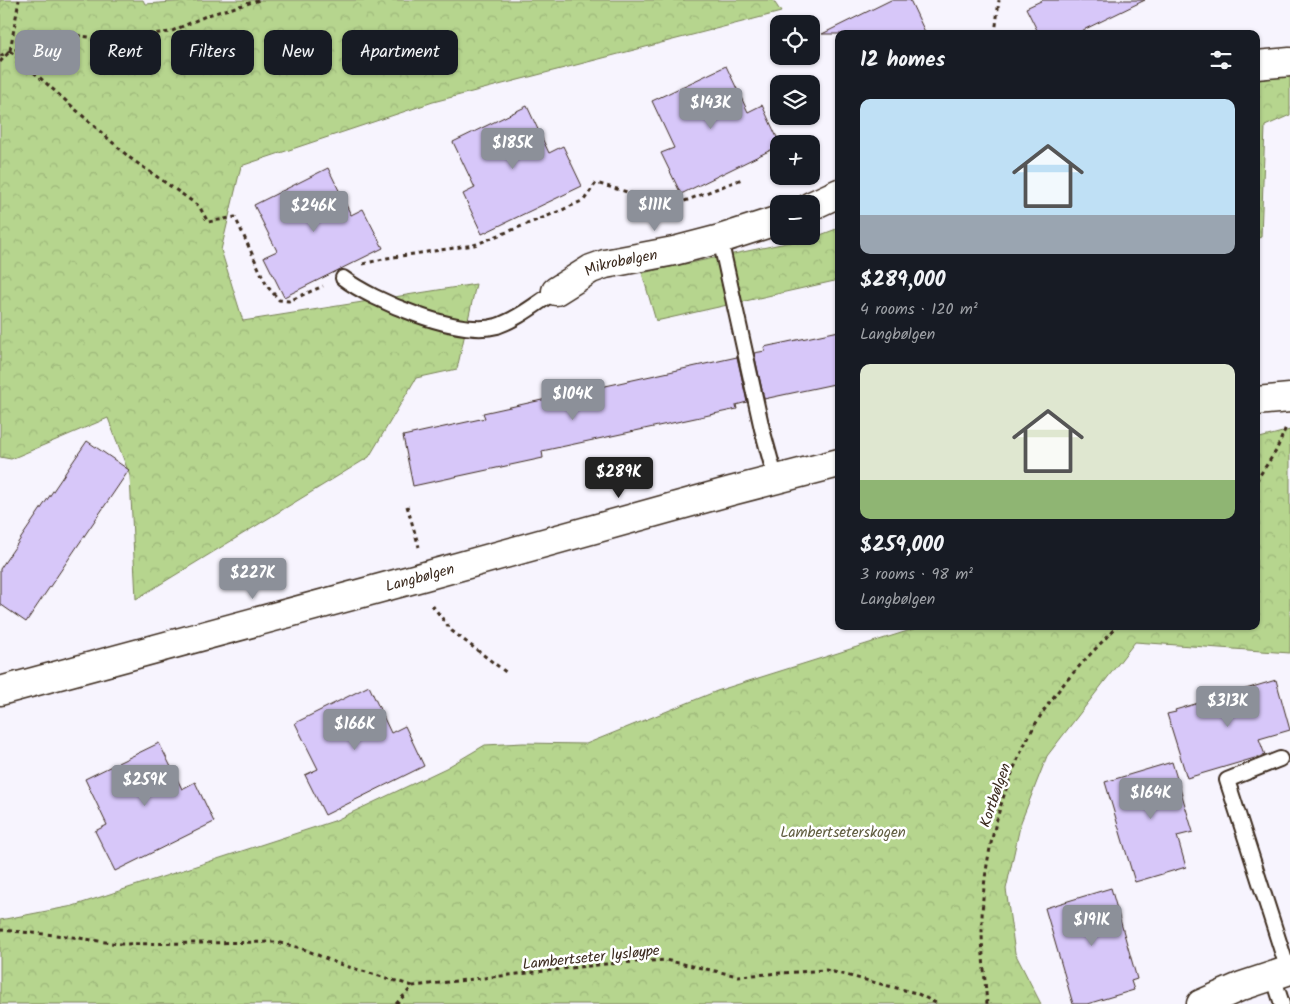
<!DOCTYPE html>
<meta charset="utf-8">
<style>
body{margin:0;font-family:Kalam,sans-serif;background:#242831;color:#f1f3f6;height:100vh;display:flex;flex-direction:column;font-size:19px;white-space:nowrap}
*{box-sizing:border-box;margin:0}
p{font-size:16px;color:#9ea1a6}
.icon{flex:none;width:28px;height:28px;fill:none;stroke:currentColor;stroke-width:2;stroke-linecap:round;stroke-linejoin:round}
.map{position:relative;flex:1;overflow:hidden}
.details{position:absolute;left:835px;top:30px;width:425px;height:600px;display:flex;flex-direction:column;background:#171b24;border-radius:10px;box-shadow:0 1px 4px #0004}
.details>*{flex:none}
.hud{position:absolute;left:15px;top:30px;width:475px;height:45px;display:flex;gap:10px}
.fabs{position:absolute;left:770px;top:15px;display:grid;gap:10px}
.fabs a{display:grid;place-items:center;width:50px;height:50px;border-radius:10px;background:#171b24;box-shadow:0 1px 4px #0004;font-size:25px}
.price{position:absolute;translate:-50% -42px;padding:0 11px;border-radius:5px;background:#8c9099;color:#fff;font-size:16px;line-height:32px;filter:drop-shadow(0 1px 2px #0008)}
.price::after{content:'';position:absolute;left:50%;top:30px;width:15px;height:11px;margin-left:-8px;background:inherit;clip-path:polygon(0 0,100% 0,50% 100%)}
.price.active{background:#222;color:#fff}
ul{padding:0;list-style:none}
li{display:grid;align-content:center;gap:10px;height:265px;padding:0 25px}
li span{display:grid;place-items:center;height:155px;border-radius:10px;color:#555}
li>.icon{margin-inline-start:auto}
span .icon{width:90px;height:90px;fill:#fffc;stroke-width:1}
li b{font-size:21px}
h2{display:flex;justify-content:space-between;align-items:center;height:60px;padding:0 25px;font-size:21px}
.chip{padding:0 18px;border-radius:10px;background:#171b24;box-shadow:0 1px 4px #0004;font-size:18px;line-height:45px}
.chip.active{background:#8c9099;color:#fff}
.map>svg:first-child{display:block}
</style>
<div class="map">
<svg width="1290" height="1004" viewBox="0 0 1290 1004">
<defs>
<pattern id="forest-crowns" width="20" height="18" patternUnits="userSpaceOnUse" patternTransform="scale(1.25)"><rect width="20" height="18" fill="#b6d58e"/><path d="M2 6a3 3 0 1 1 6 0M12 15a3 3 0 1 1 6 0" fill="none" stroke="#9db77a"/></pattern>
</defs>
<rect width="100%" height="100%" fill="#f7f4fe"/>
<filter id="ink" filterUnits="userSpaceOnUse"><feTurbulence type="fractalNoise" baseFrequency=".02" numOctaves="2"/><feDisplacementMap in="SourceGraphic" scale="10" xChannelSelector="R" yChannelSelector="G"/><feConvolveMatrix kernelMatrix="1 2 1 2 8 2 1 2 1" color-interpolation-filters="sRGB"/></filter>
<g filter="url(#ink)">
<path fill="url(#forest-crowns)" stroke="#788056" d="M0,0h143l2,4 58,-4h570l8,12 -348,90 -192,64 -20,84 22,71 233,-37 -19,85 -41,9 -47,79 -233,142 -6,-123 -22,-58 -97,41 -11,-2z
M1290,76v39l-25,11 -4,111 -5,2v-159z
M839,228v52l-183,41 -14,-48 173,-36z
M1290,430v223l-155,-11 -88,114 -26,66 -15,67 9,64 26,51h-1041v-84l73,-14 261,-85 112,-53 39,-23 38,-2 63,1 131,-53 197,-62 3,-3h339v-187z"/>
<path fill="#d7c7f9" stroke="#3b2a1e" d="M891,0h19l16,34h-104z
M1043,0h102l-70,34h-36l-13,-26z
M726,66l22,46 14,-7 18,39 -1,2 -98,48 -20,-41 13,-5 -22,-47z
M527,106l22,47 14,-7 19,40 -100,48 -19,-40 12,-6 -22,-46z
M328,168l23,47 12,-6 20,39 -99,49 -20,-40 13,-6 -23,-46z
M839,331v52l-75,16 -10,-46 11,-2 -1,-4z
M737,357l10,45 -11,3 1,4 -195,42 1,7 -130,28 -10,-50 82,-18 -2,-5z
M87,441l42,29 -103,152 -26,-18v-35z
M1276,680l14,50 -31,9 6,16 -78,23 -20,-64 9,-2 -1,-2z
M369,686l22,47 14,-7 19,40 -99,49 -20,-40 13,-6 -23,-46z
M159,743l23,46 13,-7 19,40 -99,49 -20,-40 12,-6 -22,-46z
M1172,762l21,70 -16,4 9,31 -51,15 -30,-100z
M1111,888l26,91 -6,2 3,9 -47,14h-14l-28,-96z"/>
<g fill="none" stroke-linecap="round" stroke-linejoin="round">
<defs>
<path id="service" d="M720,239l42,190 14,51
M343,278c30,23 116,59 154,48 21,-7 40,-23 59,-35
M1280,759l-53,21 61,190
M1273,976l9,28"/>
<g id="minor">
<path d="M1256,65l34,-3"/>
<path d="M811,206l28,-13"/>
<path id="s1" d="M556,291l35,-22 14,-5 69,-13 46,-12 59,-19"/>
<path d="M1201,1004l41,-18 48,-16"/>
</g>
<g id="tertiary">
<path d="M1256,401l34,-3"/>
<path id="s2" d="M0,691l425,-115 306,-85 108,-28"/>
</g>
</defs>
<use href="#service" stroke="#3b2a1e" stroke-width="18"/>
<use href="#minor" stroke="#3b2a1e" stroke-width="31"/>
<use href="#tertiary" stroke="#3b2a1e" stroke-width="31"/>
<path stroke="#3b2a1e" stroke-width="3" stroke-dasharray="4 4" stroke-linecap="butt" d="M995,34l4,-34
M1096,34l3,-3
M10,51l120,107 69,48 9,16 27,-5 32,69 12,14 10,1 34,-15
M0,56l10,-5 64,-16 31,4 65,-7 38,-17 52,-15
M0,62l10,-11 9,-51
M363,264l24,-6 87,-13 86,-34 24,-11 12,-17 52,15 29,6 65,-25
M1256,481l20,-30 10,-24
M407,506l12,41
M432,605l20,26 55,42
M0,930l66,6 52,8 158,-2 25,6 38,16 74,22
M396,1004l17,-18 193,-22 59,-4 73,16 88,-6 90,23 22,11
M987,1004c-2,-25 -5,-50 -5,-76 -1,-68 22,-155 59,-213 21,-33 49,-60 76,-89"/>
<use href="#service" stroke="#fff" stroke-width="14"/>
<use href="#minor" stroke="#fff" stroke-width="28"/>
<use href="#tertiary" stroke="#fff" stroke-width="28"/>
</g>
</g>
<g text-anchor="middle" stroke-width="5" stroke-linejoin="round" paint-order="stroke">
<g font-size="15" fill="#3b2a1e" stroke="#fff">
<text dy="5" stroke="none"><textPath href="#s1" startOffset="72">Mikrobølgen</textPath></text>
<text dy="5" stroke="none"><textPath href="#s2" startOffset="435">Langbølgen</textPath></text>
<text transform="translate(995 795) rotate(-71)" y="5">Kortbølgen</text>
<text transform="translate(591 957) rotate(-6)" y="5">Lambertseter lysløype</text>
</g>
<g font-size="15" fill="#605d40" stroke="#fff">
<text x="843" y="837">Lambertseterskogen</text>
</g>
</g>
</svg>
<div class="fabs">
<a><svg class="icon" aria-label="locate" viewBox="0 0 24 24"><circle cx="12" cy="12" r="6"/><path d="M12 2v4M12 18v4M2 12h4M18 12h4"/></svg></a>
<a><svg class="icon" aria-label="layers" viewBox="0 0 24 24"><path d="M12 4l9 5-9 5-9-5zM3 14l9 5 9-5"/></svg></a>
<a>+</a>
<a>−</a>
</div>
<b class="price" style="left:711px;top:130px">$143K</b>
<b class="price" style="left:513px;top:170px">$185K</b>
<b class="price" style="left:655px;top:232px">$111K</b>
<b class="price" style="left:314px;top:233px">$246K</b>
<b class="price" style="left:573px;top:421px">$104K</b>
<b class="price active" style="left:619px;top:499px">$289K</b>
<b class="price" style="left:253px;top:600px">$227K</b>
<b class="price" style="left:1228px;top:728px">$313K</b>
<b class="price" style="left:355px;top:751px">$166K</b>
<b class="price" style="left:145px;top:807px">$259K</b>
<b class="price" style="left:1151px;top:820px">$164K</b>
<b class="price" style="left:1092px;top:947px">$191K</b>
<div class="hud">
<a class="chip active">Buy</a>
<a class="chip">Rent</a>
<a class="chip">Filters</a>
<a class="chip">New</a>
<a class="chip">Apartment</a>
</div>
<section class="details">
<h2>12 homes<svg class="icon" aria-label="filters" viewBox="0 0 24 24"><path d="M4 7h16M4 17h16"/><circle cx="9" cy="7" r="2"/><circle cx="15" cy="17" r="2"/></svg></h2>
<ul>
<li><span style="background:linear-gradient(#bfe0f5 75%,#9aa5b1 0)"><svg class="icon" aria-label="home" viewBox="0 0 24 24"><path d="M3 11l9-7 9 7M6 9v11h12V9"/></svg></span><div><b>$289,000</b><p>4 rooms · 120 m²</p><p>Langbølgen</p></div></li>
<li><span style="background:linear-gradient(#dfe7d0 75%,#8fb573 0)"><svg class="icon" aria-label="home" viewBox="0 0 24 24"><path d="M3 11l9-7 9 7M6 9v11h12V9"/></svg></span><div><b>$259,000</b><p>3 rooms · 98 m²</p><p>Langbølgen</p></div></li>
</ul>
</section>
</div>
